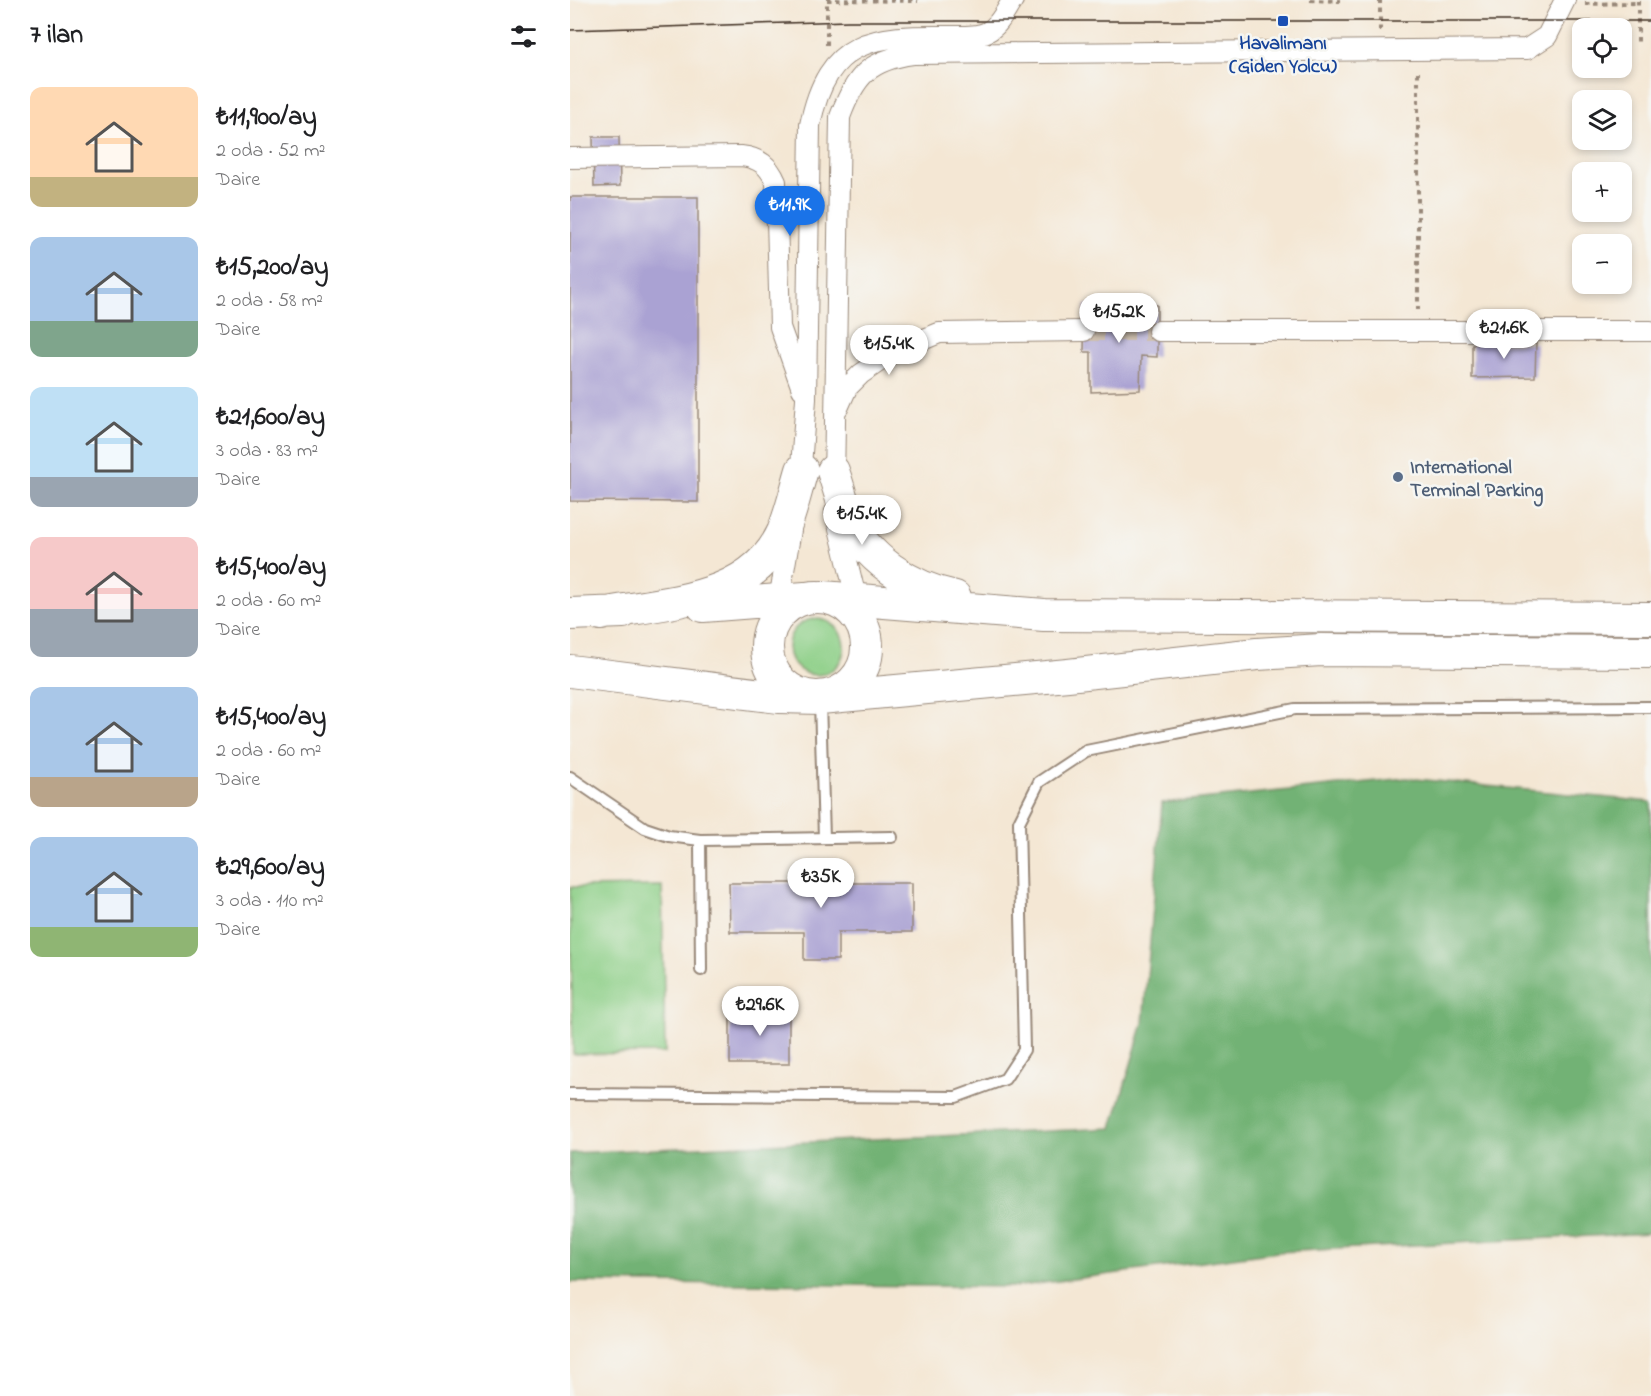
<!DOCTYPE html>
<html lang="tr">
<meta charset="utf-8">
<style>
body{margin:0;font-family:"Indie Flower",sans-serif;background:#f2f2f2;color:#202124;height:100vh;display:flex;flex-direction:column;font-size:22px;white-space:nowrap}
*{box-sizing:border-box;margin:0}
p{font-size:20px;color:#757577}
.icon{flex:none;width:33px;height:33px;fill:none;stroke:currentColor;stroke-width:2;stroke-linecap:round;stroke-linejoin:round}
.map{position:relative;flex:1;overflow:hidden}
.panel{display:flex;flex-direction:column;background:#fff;width:570px}
.panel>*{flex:none}
.fabs{position:absolute;left:1002px;top:18px;display:grid;gap:12px}
.fabs a{display:grid;place-items:center;width:60px;height:60px;border-radius:12px;background:#fff;box-shadow:0 3px 9px #0003;font-size:30px}
.price{position:absolute;translate:-50% -51px;padding:0 14px;border-radius:21px;background:#fff;color:#222;font-size:20px;line-height:39px;filter:drop-shadow(0 2px 3px #0008)}
.price::after{content:'';position:absolute;left:50%;top:36px;width:18px;height:14px;margin-left:-9px;background:inherit;clip-path:polygon(0 0,100% 0,50% 100%)}
.price.selected{background:#1a73e8;color:#fff}
ul{padding:0;list-style:none}
li{display:flex;align-items:center;gap:18px;height:150px;padding:0 30px}
li span{display:grid;place-items:center;flex:none;width:168px;height:120px;border-radius:12px;color:#555}
li>.icon{margin-inline-start:auto}
span .icon{width:72px;height:72px;fill:#fffc;stroke-width:1}
li b{font-size:26px}
h2{display:flex;justify-content:space-between;align-items:center;height:72px;padding:0 30px;font-size:26px}
main{display:flex;flex:1;min-height:0}
.map>svg:first-child{display:block}
</style>
<main>
<section class="panel">
<h2>7 ilan<svg class="icon" aria-label="filters" viewBox="0 0 24 24"><path d="M4 7h16M4 17h16"/><circle cx="9" cy="7" r="2"/><circle cx="15" cy="17" r="2"/></svg></h2>
<ul>
<li><span style="background:linear-gradient(#ffd9b3 75%,#c2b280 0)"><svg class="icon" aria-label="home" viewBox="0 0 24 24"><path d="M3 11l9-7 9 7M6 9v11h12V9"/></svg></span><div><b>₺11,900/ay</b><p>2 oda · 52 m²</p><p>Daire</p></div></li>
<li><span style="background:linear-gradient(#a9c7e8 70%,#7fa58c 0)"><svg class="icon" aria-label="home" viewBox="0 0 24 24"><path d="M3 11l9-7 9 7M6 9v11h12V9"/></svg></span><div><b>₺15,200/ay</b><p>2 oda · 58 m²</p><p>Daire</p></div></li>
<li><span style="background:linear-gradient(#bfe0f5 75%,#9aa5b1 0)"><svg class="icon" aria-label="home" viewBox="0 0 24 24"><path d="M3 11l9-7 9 7M6 9v11h12V9"/></svg></span><div><b>₺21,600/ay</b><p>3 oda · 83 m²</p><p>Daire</p></div></li>
<li><span style="background:linear-gradient(#f6c9c9 60%,#9aa5b1 0)"><svg class="icon" aria-label="home" viewBox="0 0 24 24"><path d="M3 11l9-7 9 7M6 9v11h12V9"/></svg></span><div><b>₺15,400/ay</b><p>2 oda · 60 m²</p><p>Daire</p></div></li>
<li><span style="background:linear-gradient(#a9c7e8 75%,#b9a48a 0)"><svg class="icon" aria-label="home" viewBox="0 0 24 24"><path d="M3 11l9-7 9 7M6 9v11h12V9"/></svg></span><div><b>₺15,400/ay</b><p>2 oda · 60 m²</p><p>Daire</p></div></li>
<li><span style="background:linear-gradient(#a9c7e8 75%,#8fb573 0)"><svg class="icon" aria-label="home" viewBox="0 0 24 24"><path d="M3 11l9-7 9 7M6 9v11h12V9"/></svg></span><div><b>₺29,600/ay</b><p>3 oda · 110 m²</p><p>Daire</p></div></li>
</ul>
</section>
<div class="map">
<svg width="1081" height="1396" viewBox="0 0 1081 1396">
<rect width="100%" height="100%" fill="#f6f6f2"/>
<filter id="ink" filterUnits="userSpaceOnUse"><feTurbulence type="fractalNoise" baseFrequency=".0167" numOctaves="2"/><feDisplacementMap in="SourceGraphic" scale="12" xChannelSelector="R" yChannelSelector="G"/><feConvolveMatrix kernelMatrix="1 2 1 2 8 2 1 2 1" color-interpolation-filters="sRGB"/></filter>
<filter id="wash" filterUnits="userSpaceOnUse"><feTurbulence type="fractalNoise" baseFrequency=".008" numOctaves="4" result="noise"/><feDisplacementMap in="SourceGraphic" scale="24" xChannelSelector="R" yChannelSelector="G"/><feGaussianBlur stdDeviation="1.35" result="paint"/><feColorMatrix in="noise" values="0 0 0 0 0 0 0 0 0 0 0 0 0 0 0 0 0 1.4 0 .05"/><feComposite in="paint" operator="in"/></filter>
<g filter="url(#wash)">
<rect width="100%" height="100%" fill="#f4e7d4"/>
<path fill="#8dcf87" stroke="#647c52" stroke-width="1.5" d="M218 647a28 28 0 1 1 56 0a28 28 0 1 1-56 0Z
M92,886l3,167 -92,1 -3,-167z"/>
<path fill="#72b274" stroke="#566e49" stroke-width="1.5" d="M836,778l245,24v431l-373,19 -265,35 -443,-5v-129l542,-25 31,-105 19,-220z"/>
<g id="blocks">
<path fill="#aaa2d3" d="M23,137h26l1,49 -26,1z
M0,197h128v305l-128,-1z
M515,305h72v52l-16,-1 -1,34 -49,2v-40h-7z
M966,343l-1,34 -63,1v-34z
M251,862l9,4 4,9h4v8h74v49h-74v28h-34v-28h-74l-1,-49h74v-8h5l4,-9z
M160,1010h59v54h-59z"/>
</g>
</g>
<g filter="url(#ink)">
<use href="#blocks" fill-opacity="0" stroke="#988879" stroke-width="1.5"/>
<g fill="none" stroke-linecap="round" stroke-linejoin="round">
<path stroke="#cfc1b0" stroke-width="20" stroke-dasharray="20 10" stroke-linecap="butt" d="M514,331h74"/>
<defs>
<path id="service" d="M250,701l4,137
M0,777l75,51 24,8 31,4 192,-3
M130,840l1,130
M0,1094l386,3 49,-18 19,-29 -5,-228 20,-40 47,-31 209,-42 356,-2"/>
<path id="minor" d="M0,158l171,-2c19,2 28,10 35,26l4,145 22,62
M588,331h493
M268,408l9,-20 14,-14 32,-22 46,-19 145,-2
M230,480l6,-81 4,-274c18,-87 62,-90 140,-89 15,0 33,2 44,-9 8,-7 13,-19 19,-27
M264,483l6,-366c15,-41 29,-57 73,-63l614,-5 20,-13 18,-36
M265,512l28,114
M200,631l9,-31 12,-70"/>
<path id="primary" d="M263,471c5,14 9,30 14,44 17,43 64,73 108,82
M253,597l221,18 607,3
M197 647a50 50 0 1 1 100 0a50 50 0 1 1-100 0Z
M133,606l102,-8
M0,614l53,-2
M31,614c64,-12 151,-13 182,-82 8,-19 13,-42 19,-62
M0,671l209,26 41,1 248,-23 189,-21 64,-4 330,2"/>
</defs>
<use href="#service" stroke="#988879" stroke-width="14"/>
<use href="#minor" stroke="#988879" stroke-width="22"/>
<use href="#primary" stroke="#988879" stroke-width="34"/>
<path stroke="#988879" stroke-width="4" stroke-dasharray="4.5 4.5" stroke-linecap="butt" d="M257,0l91,1
M740,0l30,1
M1068,1v42
M1015,4l53,-1
M810,31v-31
M257,45v-45
M848,72v238"/>
<use href="#service" stroke="#fff" stroke-width="10"/>
<use href="#minor" stroke="#fff" stroke-width="20"/>
<use href="#primary" stroke="#fff" stroke-width="32"/>
<path stroke="#3b2a1e" stroke-width="1.5" d="M0,30l278,-9h803"/>
</g>
</g>
<rect fill="#1a4fb4" stroke="#f6f6f2" stroke-width="2" x="707" y="15" width="12" height="12" rx="3"/>
<circle fill="#5c6f8a" stroke="#f6f6f2" stroke-width="2" cx="828" cy="477" r="6"/>
<g text-anchor="middle" stroke-width="5" stroke-linejoin="round" paint-order="stroke">
<g font-size="20" font-weight="bold" fill="#164399" stroke="#f6f6f2">
<text x="713" y="49">Havalimanı<tspan x="713" dy="23">(Giden Yolcu)</tspan></text>
</g>
<g font-size="20" font-weight="bold" fill="#4e5e75" stroke="#f6f6f2" text-anchor="start">
<text x="840" y="473">International<tspan x="840" dy="23">Terminal Parking</tspan></text>
</g>
</g>
</svg>
<div class="fabs">
<a><svg class="icon" aria-label="locate" viewBox="0 0 24 24"><circle cx="12" cy="12" r="6"/><path d="M12 2v4M12 18v4M2 12h4M18 12h4"/></svg></a>
<a><svg class="icon" aria-label="layers" viewBox="0 0 24 24"><path d="M12 4l9 5-9 5-9-5zM3 14l9 5 9-5"/></svg></a>
<a>+</a>
<a>−</a>
</div>
<b class="price selected" style="left:220px;top:237px">₺11.9K</b>
<b class="price" style="left:549px;top:344px">₺15.2K</b>
<b class="price" style="left:934px;top:360px">₺21.6K</b>
<b class="price" style="left:319px;top:376px">₺15.4K</b>
<b class="price" style="left:292px;top:546px">₺15.4K</b>
<b class="price" style="left:251px;top:909px">₺35K</b>
<b class="price" style="left:190px;top:1037px">₺29.6K</b>
</div>
</main>
